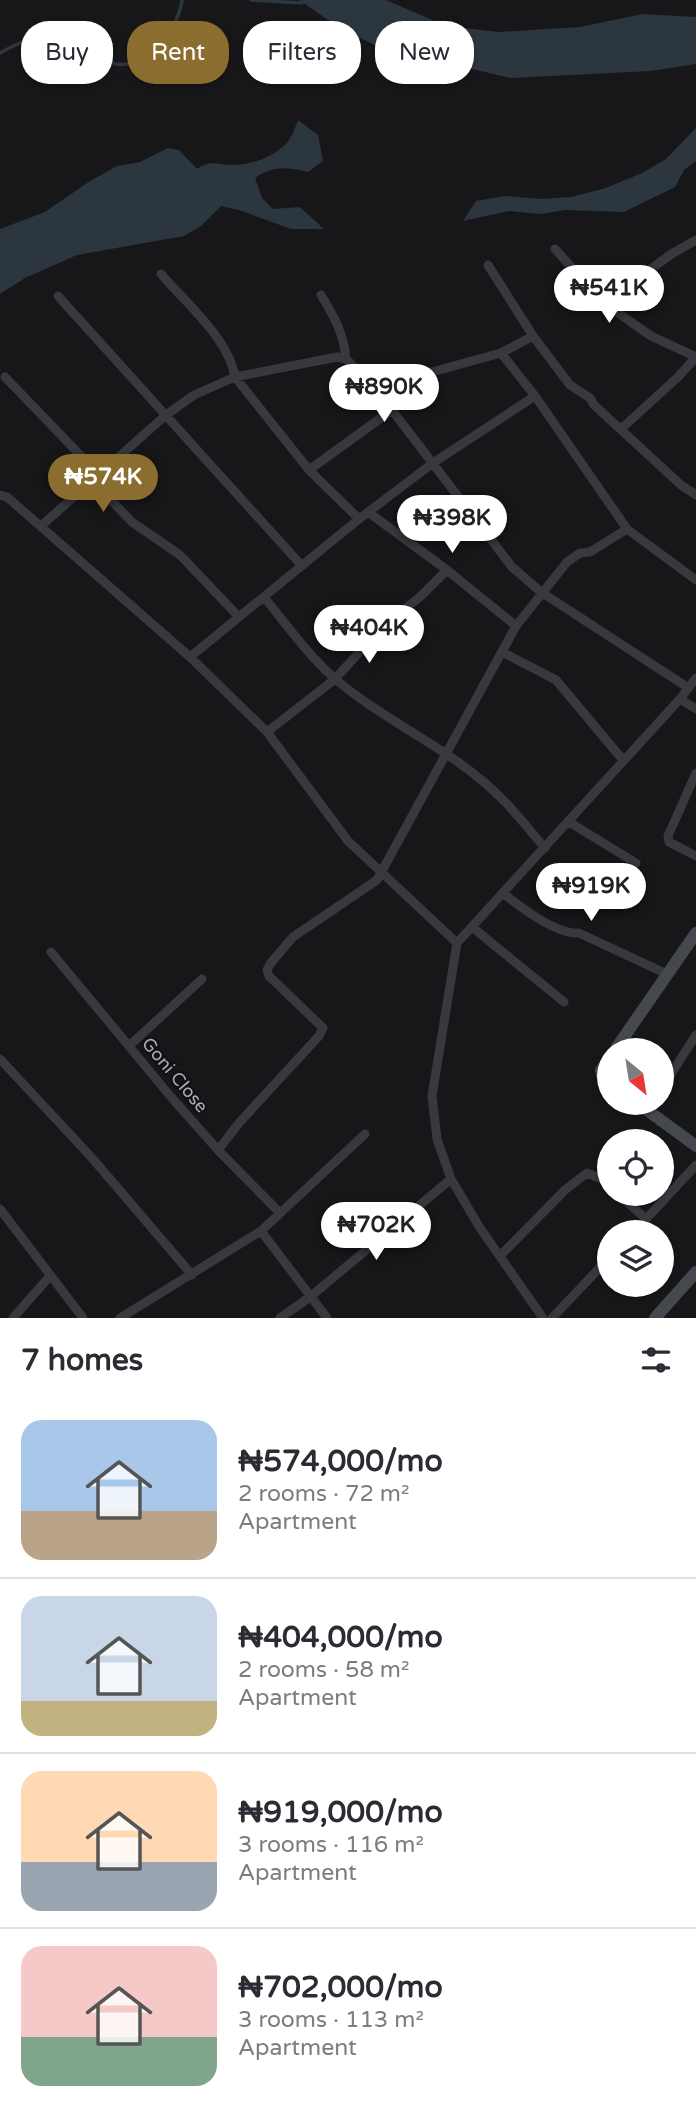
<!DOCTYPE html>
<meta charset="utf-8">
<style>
body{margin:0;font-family:"Varela Round",sans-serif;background:#f2f2f3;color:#2b2b33;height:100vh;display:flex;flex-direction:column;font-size:26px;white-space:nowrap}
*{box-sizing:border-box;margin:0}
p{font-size:23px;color:#7c7c81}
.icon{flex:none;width:38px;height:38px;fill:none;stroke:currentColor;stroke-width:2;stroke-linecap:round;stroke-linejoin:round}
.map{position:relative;height:1318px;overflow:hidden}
.panel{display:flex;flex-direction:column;background:#fff;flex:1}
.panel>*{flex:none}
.hud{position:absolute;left:21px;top:21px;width:654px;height:63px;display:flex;gap:14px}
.needle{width:46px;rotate:150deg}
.tools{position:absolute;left:597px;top:1038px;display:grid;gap:14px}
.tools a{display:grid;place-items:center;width:77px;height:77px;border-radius:50%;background:#fff;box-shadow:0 2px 5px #0004;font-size:35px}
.price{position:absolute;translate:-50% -60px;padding:0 16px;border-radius:24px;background:#fff;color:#222;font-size:23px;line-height:46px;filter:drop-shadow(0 2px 4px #0008)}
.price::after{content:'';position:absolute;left:50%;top:42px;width:21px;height:16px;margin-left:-10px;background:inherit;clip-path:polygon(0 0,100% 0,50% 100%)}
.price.selected{background:#8a6d2f;color:#fff}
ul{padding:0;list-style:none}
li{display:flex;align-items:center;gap:21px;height:175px;padding:0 21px}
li+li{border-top:2px solid #e1e1e2}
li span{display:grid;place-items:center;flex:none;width:196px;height:140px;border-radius:21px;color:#555}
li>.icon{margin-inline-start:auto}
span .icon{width:84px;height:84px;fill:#fffc;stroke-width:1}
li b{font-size:30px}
h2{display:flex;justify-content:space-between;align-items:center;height:84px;padding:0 21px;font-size:30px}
.tag{padding:0 24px;border-radius:28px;background:#fff;box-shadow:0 2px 5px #0004;font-size:24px;line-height:63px}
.tag.selected{background:#8a6d2f;color:#fff}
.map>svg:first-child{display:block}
</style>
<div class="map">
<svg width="696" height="1318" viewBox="0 0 696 1318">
<rect width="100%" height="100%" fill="#171719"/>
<path fill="#2c363f" d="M299,0h87l60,26 52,6 82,-5 63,-13 53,3v47l-45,7 -141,7 -133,-32 -34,-16z
M298,120l20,15 5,26 -15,11c-20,-5 -35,-7 -53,6l7,20 11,11 27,-2 24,22h-33l-49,-18 -21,-5 -20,20 -17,10 -107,19 -52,23 -25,16v-65l45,-17 42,-29 30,-17 23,-4 28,-14 11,2 18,19c13,-10 22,-4 37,-4 17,0 38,-8 51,-20 6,-6 10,-17 13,-25z
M696,128v33l-12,9 -9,17 -51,25 -59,-2 -25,4 -31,-3 -46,10 13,-20 29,-5 37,3 29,-2 35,-9 36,-15 24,-14z"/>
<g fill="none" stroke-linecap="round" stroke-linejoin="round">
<path stroke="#2c363f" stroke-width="3.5" d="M251,0l51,3
M0,53c31,-18 49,-19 84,-19 5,7 10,16 17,22 22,21 51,-2 69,-16 1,-15 11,-25 12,-40"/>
<path stroke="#38393f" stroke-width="9" d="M555,249l49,54 47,33 45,21
M488,265l45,71 37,49 20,13 4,7 87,80 15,10
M161,274c25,29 68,65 74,103l74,93 50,49
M321,295c13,21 23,39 25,64
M58,296l244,270
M604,303l66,-48 26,-15
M501,353l34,43 92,133 69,51
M5,377l78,81 27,41 22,23 48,33 58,61
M372,384l38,-6 91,-25 32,-17
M621,429l57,-52 18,-20
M309,470l83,-60
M0,495l7,2 183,160 77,75 81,109 109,102
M368,512l79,58 69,56
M41,526l125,-111 28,-20 41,-18 102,-20 9,2 26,25 140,183 29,25 146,95
M264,597c22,27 44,58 70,81 51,44 118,71 165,118 17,16 31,35 46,52
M502,652l54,28 67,80
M190,657l169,-138 74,-56 102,-67
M680,699l16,10
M267,732l68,-53 49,-54 36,-28 27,-27
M696,773l-28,63 1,6 27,14
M569,822l67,41
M503,893c17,14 54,42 76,40l88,41
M472,927l92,75
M51,952l120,145 47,53 62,63
M130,1045l72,-66
M0,1059l92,99 100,117
M662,1088l34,-53
M218,1150l21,-27 80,-87 4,-8 -54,-52 -2,-6 3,-6 23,-27 84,-57 139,-254 51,-64 13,-9 10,-1 37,-23
M618,1194l28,25
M0,1209l83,109
M261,1231l66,87
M634,1232l62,-67
M500,1256l65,-66 22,-17 15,6 7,6
M13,1318l37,-42
M120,1318l141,-87 104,-97
M280,1318l30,-21 141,-118
M543,1318l-63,-90 -29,-49 -14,-40 -5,-43 25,-153 223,-244 16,-21
M552,1318l57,-60"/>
<path stroke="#46484f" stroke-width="12" d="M615,1050l81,-117
M609,1059l-8,11 1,5 7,9
M636,1102l60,44
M655,1318l41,-46"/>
</g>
<g text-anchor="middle" stroke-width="5" stroke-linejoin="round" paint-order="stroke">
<g font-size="18" fill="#a8adba" stroke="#121215">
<text transform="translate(175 1075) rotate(50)" y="6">Goni Close</text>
</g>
</g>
</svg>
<div class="tools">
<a><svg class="needle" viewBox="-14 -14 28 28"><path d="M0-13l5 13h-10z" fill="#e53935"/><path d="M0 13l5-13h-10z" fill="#7c7c81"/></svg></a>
<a><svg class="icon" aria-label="locate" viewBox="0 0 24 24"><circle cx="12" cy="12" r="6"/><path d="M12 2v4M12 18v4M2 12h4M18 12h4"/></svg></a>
<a><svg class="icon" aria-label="layers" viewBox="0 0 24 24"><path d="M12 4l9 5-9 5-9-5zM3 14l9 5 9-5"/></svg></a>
</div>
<b class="price" style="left:609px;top:325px">₦541K</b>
<b class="price" style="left:384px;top:424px">₦890K</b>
<b class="price selected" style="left:103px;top:514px">₦574K</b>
<b class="price" style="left:452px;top:555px">₦398K</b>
<b class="price" style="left:369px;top:665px">₦404K</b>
<b class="price" style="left:591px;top:923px">₦919K</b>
<b class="price" style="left:376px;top:1262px">₦702K</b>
<div class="hud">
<a class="tag">Buy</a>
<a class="tag selected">Rent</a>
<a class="tag">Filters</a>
<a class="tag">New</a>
</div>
</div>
<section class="panel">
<h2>7 homes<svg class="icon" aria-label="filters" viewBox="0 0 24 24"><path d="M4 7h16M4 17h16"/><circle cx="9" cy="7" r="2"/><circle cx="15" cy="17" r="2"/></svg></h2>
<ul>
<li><span style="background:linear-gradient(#a9c7e8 65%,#b9a48a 0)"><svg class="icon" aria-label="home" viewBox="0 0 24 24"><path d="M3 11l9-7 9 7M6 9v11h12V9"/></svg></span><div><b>₦574,000/mo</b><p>2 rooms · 72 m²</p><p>Apartment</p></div></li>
<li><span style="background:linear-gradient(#c9d6e8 75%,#c2b280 0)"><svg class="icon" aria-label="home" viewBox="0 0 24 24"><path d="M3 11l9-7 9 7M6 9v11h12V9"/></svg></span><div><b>₦404,000/mo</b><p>2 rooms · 58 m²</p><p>Apartment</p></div></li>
<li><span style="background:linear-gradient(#ffd9b3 65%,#9aa5b1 0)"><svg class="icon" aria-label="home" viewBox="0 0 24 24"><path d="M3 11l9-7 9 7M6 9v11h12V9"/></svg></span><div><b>₦919,000/mo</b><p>3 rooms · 116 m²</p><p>Apartment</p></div></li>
<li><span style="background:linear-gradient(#f6c9c9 65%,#7fa58c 0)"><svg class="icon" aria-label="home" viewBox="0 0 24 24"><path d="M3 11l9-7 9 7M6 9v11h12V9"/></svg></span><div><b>₦702,000/mo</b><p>3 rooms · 113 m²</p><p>Apartment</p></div></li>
</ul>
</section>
